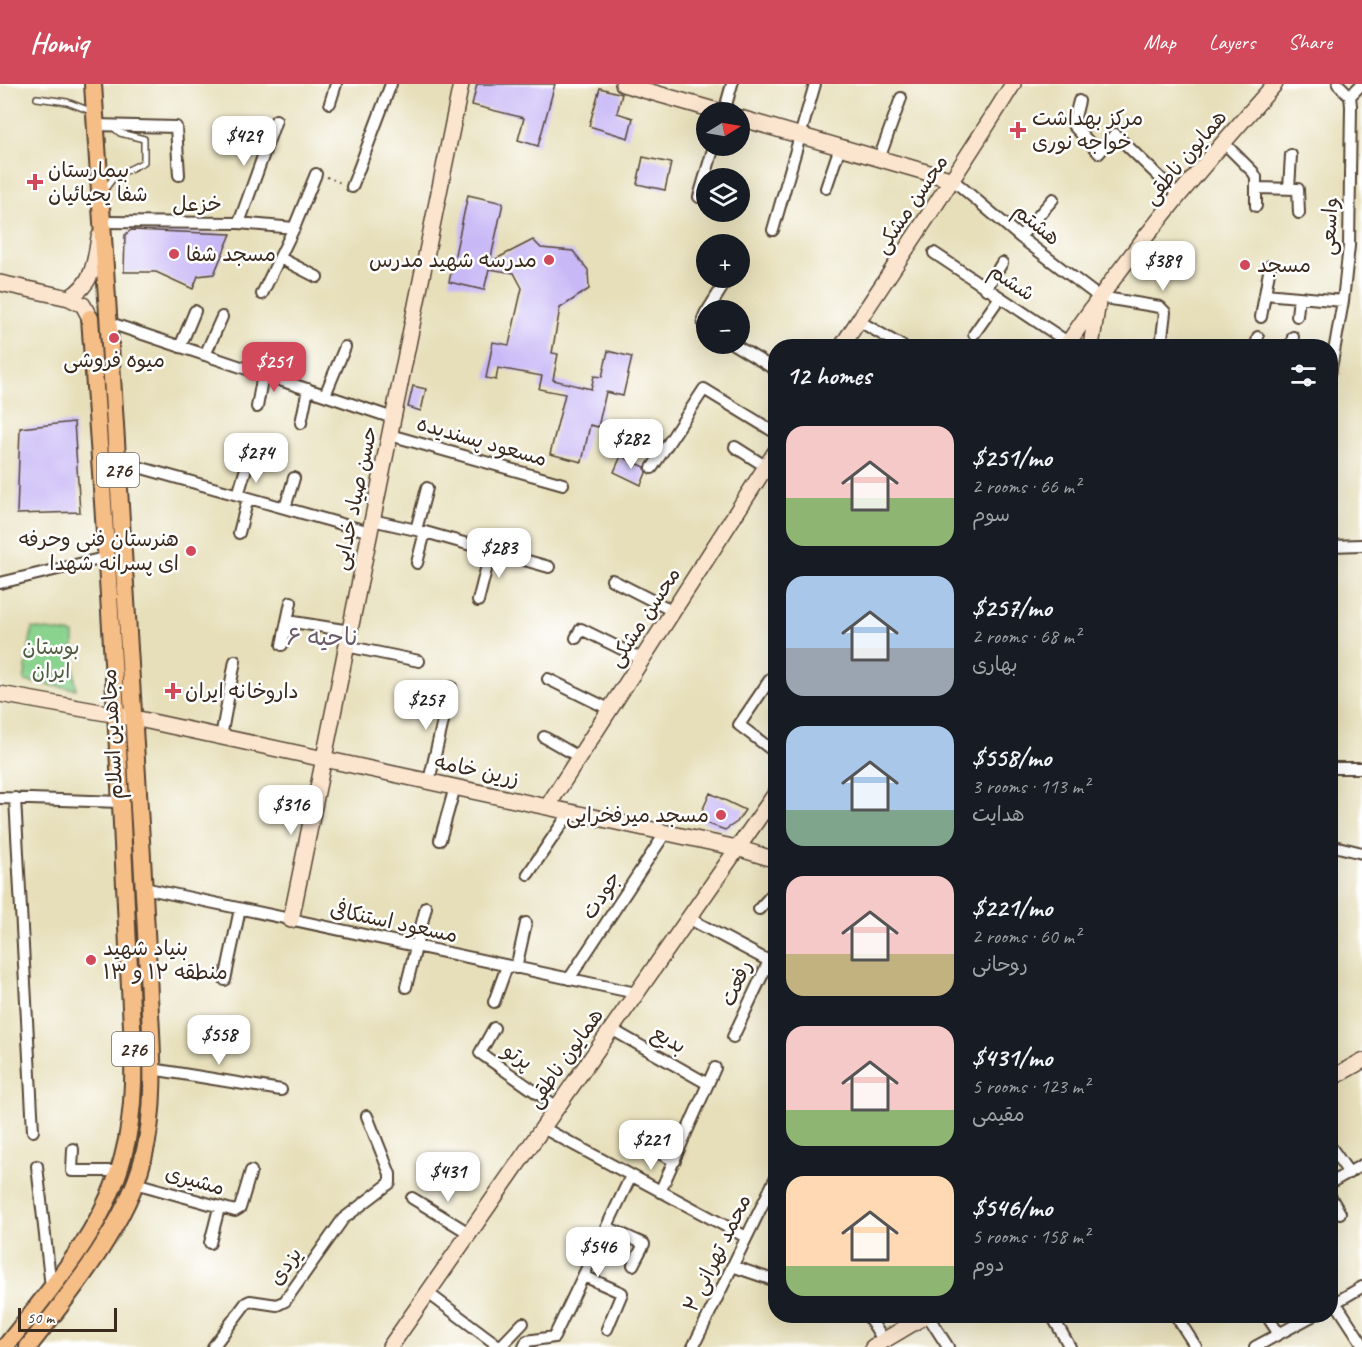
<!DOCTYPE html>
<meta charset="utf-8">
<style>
body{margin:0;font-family:Caveat,"Playpen Sans Arabic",sans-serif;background:#20242c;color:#f1f3f6;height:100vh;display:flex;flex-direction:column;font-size:22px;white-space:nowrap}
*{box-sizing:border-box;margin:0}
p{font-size:20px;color:#9ea1a6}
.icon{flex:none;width:33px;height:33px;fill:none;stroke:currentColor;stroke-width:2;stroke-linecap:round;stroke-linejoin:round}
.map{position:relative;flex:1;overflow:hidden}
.drawer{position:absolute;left:768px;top:255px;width:570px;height:984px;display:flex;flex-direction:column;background:#171b24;border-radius:24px;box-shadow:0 6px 24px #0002}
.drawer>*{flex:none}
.needle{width:39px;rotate:79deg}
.controls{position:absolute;left:696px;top:18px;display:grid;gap:12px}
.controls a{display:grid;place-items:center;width:54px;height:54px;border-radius:50%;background:#171b24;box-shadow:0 6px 24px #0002;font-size:30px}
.scale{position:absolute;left:18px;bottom:15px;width:99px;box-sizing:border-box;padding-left:6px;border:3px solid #3b2a1e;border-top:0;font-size:16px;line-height:21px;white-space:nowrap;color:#3b2a1e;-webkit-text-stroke:4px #fff;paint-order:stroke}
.price{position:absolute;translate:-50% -51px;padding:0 14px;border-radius:12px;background:#fff;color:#222;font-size:20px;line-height:39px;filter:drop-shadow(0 2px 3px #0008)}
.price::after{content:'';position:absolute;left:50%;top:36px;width:18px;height:14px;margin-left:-9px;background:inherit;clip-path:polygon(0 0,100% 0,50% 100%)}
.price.active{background:#d1495b;color:#fff}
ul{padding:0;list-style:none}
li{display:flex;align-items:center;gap:18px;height:150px;padding:0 18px}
li span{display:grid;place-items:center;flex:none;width:168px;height:120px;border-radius:18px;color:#555}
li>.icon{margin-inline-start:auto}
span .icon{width:72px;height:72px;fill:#fffc;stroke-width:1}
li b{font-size:26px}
h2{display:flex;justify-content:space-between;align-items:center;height:72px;padding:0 18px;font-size:26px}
header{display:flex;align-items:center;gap:36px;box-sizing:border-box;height:84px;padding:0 30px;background:#d1495b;color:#fff}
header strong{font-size:28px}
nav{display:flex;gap:33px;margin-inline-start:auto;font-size:21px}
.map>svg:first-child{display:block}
</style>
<header>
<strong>Homiq</strong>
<nav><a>Map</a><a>Layers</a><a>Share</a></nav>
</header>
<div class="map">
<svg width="1362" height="1263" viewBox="0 0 1362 1263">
<rect width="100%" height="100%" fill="#fff"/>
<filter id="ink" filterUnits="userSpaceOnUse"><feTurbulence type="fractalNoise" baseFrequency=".0167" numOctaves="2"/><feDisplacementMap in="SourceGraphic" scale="12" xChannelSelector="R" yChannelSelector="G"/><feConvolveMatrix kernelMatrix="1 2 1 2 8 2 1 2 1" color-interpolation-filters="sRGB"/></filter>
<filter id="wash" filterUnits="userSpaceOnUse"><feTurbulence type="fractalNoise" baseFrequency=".008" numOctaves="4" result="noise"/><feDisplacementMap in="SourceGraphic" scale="24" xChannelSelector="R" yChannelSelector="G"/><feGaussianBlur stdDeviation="1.35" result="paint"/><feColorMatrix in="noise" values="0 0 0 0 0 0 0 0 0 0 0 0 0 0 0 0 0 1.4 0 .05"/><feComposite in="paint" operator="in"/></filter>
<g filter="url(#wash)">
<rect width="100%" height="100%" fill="#e7dfba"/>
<path fill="#89d38f" stroke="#627e56" stroke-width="1.5" d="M32,544l42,6v32l2,23 -52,-8z"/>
<g id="blocks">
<path fill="#c8b8f6" d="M477,0h78l-17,62 -20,-6 6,-22 -52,-13z
M600,4l22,6 -5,19 16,5 -5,20 -39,-12z
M643,73l28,6 -6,27 -28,-6z
M468,111l35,8 -13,59 43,-22 8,8 32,3 15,19 1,19 -29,19 -8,45 6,1 -5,26 38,9 3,-13 8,1 6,-26 24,6 -9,39 -17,-4 -8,35 -8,-2 -8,37 -32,-8 15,-60 -26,-5 3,-13 -44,-8 -2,12 -10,-2 7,-36 16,3 13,-57 -8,-15 -25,-4 -5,21 -35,-8z
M131,146l100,4 -17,40 -16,2 -5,13 -37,-17h-32l1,-37z
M413,302l13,3 -5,22 -13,-4z
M74,338l6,90 -63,2 3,-86z
M621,372l24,11 1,6 -5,12 -27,-13z
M710,709l35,17 -8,12 -12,8 -27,-10z"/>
</g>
</g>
<g filter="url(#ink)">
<use href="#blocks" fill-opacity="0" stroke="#554535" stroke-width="1.5"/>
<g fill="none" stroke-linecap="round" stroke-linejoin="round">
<defs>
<path id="lane" d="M37,14l30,4 26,10
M105,105l9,-12 30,-15v-23l-24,-6 -8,-7"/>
<path id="street" d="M1350,12l12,-12
M1079,17l-6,24 26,28 16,-19 64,62
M330,19l6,-19
M724,28l8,-28
M95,41l81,2 3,48
M1223,58l30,30 3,5v29
M879,75l22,-61
M953,96l67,57 79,60 61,10 5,5 -4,34
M352,103l39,-103
M826,104l14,-41
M1256,104l42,1 1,24
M1289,105l2,-34
M699,113l15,-51
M100,138l139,1 55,5
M239,139l37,-103
M773,146l42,-146
M1020,153l33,-38
M934,169l135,90
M280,174l37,19
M986,205l16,-26
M262,210l32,-66 22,-54
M1265,210l78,7
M708,226l20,-32
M706,228l-3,7 1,7 2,1
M1297,232l2,-19
M1261,233l9,-51
M859,237l43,25
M107,238l286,96
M974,250l26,-37
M733,260l43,26
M1256,262l2,-9
M1292,262l1,-9
M180,263l15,-36
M205,271l17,-38
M1330,290l13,-73 6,-55 2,-140 -1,-10 -12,-12
M325,311l20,-48
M257,323l6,-33
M301,339l7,-34
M390,351l173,49
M735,363l30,19
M117,377l253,71
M652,384l52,-79 72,44
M238,411l9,-30
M285,424l9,-30
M372,436l53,12 124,35
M416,446l11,-42
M239,449l9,-35
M1330,462l32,-1
M417,479l8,-31
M612,496l61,31
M0,499l108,-26
M478,517l13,-51
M287,537l63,10
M576,554l5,-9 61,30
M282,561l9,-43
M346,562l73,15
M548,595l61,30
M776,597l-5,-3 -32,47 37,28
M419,618l28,4
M221,653l14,-76
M544,653l35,20
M1330,684h32
M429,697l22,-94
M0,714l121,4
M15,714l18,333
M440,756l15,-53
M1330,761l32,8
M528,790l42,-62
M144,804l492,105
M759,825l17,-19
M688,834l81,43 -36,76
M516,884l10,-45
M569,895l97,-147
M225,896l15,-71
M406,903l20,-80
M494,918l13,-36
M494,944l-14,25 77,54
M611,945l97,55
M152,985l129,21
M543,1044l203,109
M643,1061l32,16
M1330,1062l19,27
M73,1065l-1,22h47
M37,1082l14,121
M135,1099l100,28 5,-3 11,-37
M1330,1099l32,-18
M660,1108l55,-124
M1330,1112l10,17
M412,1114l57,35
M607,1143l37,17 -11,21
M210,1159l9,-35
M732,1182l44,15
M584,1192l38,17 -15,36
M428,1209l72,54
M1330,1210l32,49
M1331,1221l31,-18
M868,1232l16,25
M928,1232l20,31
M1052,1232l18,31
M1176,1232l20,31
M1267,1232l12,18
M213,1263l33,-44 4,-2 27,4 8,-4 58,-82 47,-36v-9l-23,-58
M500,1263l23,-24
M524,1263l3,-6 27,-4 77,-161
M693,1263l83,-170
M1255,1263l57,-31"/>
<path id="secondary" d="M623,0l98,28
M740,34l213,62
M0,199l69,15 14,7 7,13
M69,214c24,-14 26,-35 30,-61
M842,262c57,-87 116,-173 171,-262
M1066,262c62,-93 135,-179 209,-262
M1091,262l7,-44
M0,610l134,24 603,130 39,12
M547,723l229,-356
M291,836l170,-836
M1330,995l32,-18
M390,1263l386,-554
M873,1263l52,-31"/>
<path id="primary" d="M5,1263c45,-58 99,-117 118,-190 13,-48 11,-99 8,-149 -2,-41 -4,-82 -6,-123 -9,-189 -21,-378 -35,-567
M28,1263c42,-53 98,-122 115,-188 14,-52 9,-110 6,-163 -2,-52 -5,-104 -8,-156 -14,-252 -32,-504 -48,-756"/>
</defs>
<use href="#lane" stroke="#554535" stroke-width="8"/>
<use href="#street" stroke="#554535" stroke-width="14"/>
<use href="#secondary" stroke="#554535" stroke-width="18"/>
<use href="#primary" stroke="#554535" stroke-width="20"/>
<path stroke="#554535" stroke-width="2" stroke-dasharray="1.5 4.5" stroke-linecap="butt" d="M327,93l14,6"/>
<use href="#lane" stroke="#fff" stroke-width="5"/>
<use href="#street" stroke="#fff" stroke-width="10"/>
<use href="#secondary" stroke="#fbe5cf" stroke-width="15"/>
<use href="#primary" stroke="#f6be87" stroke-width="16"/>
</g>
</g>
<g fill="#d1495b" stroke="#fff" stroke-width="2">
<path d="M1015 37h6v6h6v6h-6v6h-6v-6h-6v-6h6z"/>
<path d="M32 89h6v6h6v6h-6v6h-6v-6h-6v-6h6z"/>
<circle cx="174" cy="170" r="6"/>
<circle cx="549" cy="176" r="6"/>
<circle cx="1245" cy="181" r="6"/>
<circle cx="114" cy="254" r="6"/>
<circle cx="191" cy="467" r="6"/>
<path d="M170 598h6v6h6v6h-6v6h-6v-6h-6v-6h6z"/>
<circle cx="721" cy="731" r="6"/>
<circle cx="91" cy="876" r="6"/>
</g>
<g text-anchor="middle" stroke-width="5" stroke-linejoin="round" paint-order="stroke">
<g fill="#fff" stroke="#766a62" stroke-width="1.5">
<rect x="97" y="369" width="42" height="34" rx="4.5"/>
<rect x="112" y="948" width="42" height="34" rx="4.5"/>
</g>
<g font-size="20" font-weight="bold" fill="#3b2a1e">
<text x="118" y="393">276</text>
<text x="133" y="972">276</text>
</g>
<g font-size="21" fill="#3b2a1e" stroke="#fff" text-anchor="start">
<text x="1032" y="41">مرکز بهداشت<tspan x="1032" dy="24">خواجه نوری</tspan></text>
<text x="48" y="93">بیمارستان<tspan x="48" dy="24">شفا یحیائیان</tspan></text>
<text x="186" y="177">مسجد شفا</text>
<text x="537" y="183" text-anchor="end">مدرسه شهید مدرس</text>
<text x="1257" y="188">مسجد</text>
<text x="114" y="283" text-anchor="middle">میوه فروشی</text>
<text x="179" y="462" text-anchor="end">هنرستان فنی وحرفه<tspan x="179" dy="24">ای پسرانه شهدا</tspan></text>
<text x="185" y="614">داروخانه ایران</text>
<text x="709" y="738" text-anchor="end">مسجد میرفخرایی</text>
<text x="103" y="871">بنیاد شهید<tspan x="103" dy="24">منطقه ۱۲ و ۱۳</tspan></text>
</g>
<g font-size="21" fill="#3b2a1e" stroke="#fff">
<text transform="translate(1185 73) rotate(-50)" y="7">همایون ناطقی</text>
<text x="197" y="127">خزعل</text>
<text transform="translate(911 120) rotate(-56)" y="7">محسن مشکی</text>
<text transform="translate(1037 140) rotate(39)" y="7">هشتم</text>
<text transform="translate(1329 142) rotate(-87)" y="7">واسعی</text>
<text transform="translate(1012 198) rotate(34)" y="7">ششم</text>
<text transform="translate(482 357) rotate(16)" y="7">مسعود پسندیده</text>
<text transform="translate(355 414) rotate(-78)" y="7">حسن صیاد خدایی</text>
<text transform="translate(644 533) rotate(-57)" y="7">محسن مشکی</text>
<text transform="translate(112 650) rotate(-93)" y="7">مجاهدین اسلام</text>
<text transform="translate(477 686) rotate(12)" y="7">زرین خامه</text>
<text transform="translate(601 811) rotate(-57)" y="7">جودت</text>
<text transform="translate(394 838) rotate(12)" y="7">مسعود استنکافی</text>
<text transform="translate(736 899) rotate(-66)" y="7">رفعت</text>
<text transform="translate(669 955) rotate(30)" y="7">بدیع</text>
<text transform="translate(518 972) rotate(35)" y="7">پرتو</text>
<text transform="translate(565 974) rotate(-55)" y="7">همایون ناطقی</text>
<text transform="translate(195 1096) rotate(16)" y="7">مشیری</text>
<text transform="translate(717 1169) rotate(-64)" y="7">محمد تهرانی ۲</text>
<text transform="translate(285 1182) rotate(-54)" y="7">یزدی</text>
</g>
<g font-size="21" fill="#525d40" stroke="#fff">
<text x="51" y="570">بوستان<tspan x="51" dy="24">ایران</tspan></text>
</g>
<g font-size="24" fill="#6c5c6a" stroke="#fff">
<text x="322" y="561">ناحیه ۶</text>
</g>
</g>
</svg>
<div class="controls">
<a><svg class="needle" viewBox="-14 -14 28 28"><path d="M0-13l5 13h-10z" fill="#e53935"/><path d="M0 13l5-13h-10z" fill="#9ea1a6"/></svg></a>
<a><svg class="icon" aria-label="layers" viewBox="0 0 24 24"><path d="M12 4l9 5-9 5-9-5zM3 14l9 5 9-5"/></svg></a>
<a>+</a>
<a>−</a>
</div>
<div class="scale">50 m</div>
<b class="price" style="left:244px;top:83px">$429</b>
<b class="price" style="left:1163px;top:208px">$389</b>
<b class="price active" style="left:274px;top:309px">$251</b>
<b class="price" style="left:631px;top:386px">$282</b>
<b class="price" style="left:256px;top:400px">$274</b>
<b class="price" style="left:499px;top:495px">$283</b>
<b class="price" style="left:426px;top:647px">$257</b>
<b class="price" style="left:291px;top:752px">$316</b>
<b class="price" style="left:219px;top:982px">$558</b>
<b class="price" style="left:651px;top:1087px">$221</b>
<b class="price" style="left:448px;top:1119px">$431</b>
<b class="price" style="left:598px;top:1194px">$546</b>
<section class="drawer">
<h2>12 homes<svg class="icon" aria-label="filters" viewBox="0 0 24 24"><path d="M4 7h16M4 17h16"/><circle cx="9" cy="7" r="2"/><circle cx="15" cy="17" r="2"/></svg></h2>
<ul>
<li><span style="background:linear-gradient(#f6c9c9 60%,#8fb573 0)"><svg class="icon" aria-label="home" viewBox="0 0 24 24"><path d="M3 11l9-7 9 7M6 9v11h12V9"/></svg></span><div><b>$251/mo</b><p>2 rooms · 66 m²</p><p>سوم</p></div></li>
<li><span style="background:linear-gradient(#a9c7e8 60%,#9aa5b1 0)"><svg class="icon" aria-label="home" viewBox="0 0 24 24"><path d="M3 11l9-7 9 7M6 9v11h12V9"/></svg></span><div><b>$257/mo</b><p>2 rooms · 68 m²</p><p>بهاری</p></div></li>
<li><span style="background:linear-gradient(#a9c7e8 70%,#7fa58c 0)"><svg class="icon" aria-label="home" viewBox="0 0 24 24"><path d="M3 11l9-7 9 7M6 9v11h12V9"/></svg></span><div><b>$558/mo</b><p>3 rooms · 113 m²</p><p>هدایت</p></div></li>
<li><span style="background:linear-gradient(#f6c9c9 65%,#c2b280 0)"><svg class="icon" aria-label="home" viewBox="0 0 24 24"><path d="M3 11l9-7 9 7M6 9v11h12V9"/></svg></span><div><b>$221/mo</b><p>2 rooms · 60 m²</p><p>روحانی</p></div></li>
<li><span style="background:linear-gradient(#f6c9c9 70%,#8fb573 0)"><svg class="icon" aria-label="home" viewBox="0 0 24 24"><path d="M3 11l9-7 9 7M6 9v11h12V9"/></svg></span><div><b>$431/mo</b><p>5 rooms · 123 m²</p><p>مقیمی</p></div></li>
<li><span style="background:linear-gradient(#ffd9b3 75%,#8fb573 0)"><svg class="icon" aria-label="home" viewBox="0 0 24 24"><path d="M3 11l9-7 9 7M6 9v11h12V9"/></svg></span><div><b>$546/mo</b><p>5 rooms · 158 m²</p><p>دوم</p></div></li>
</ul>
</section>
</div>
